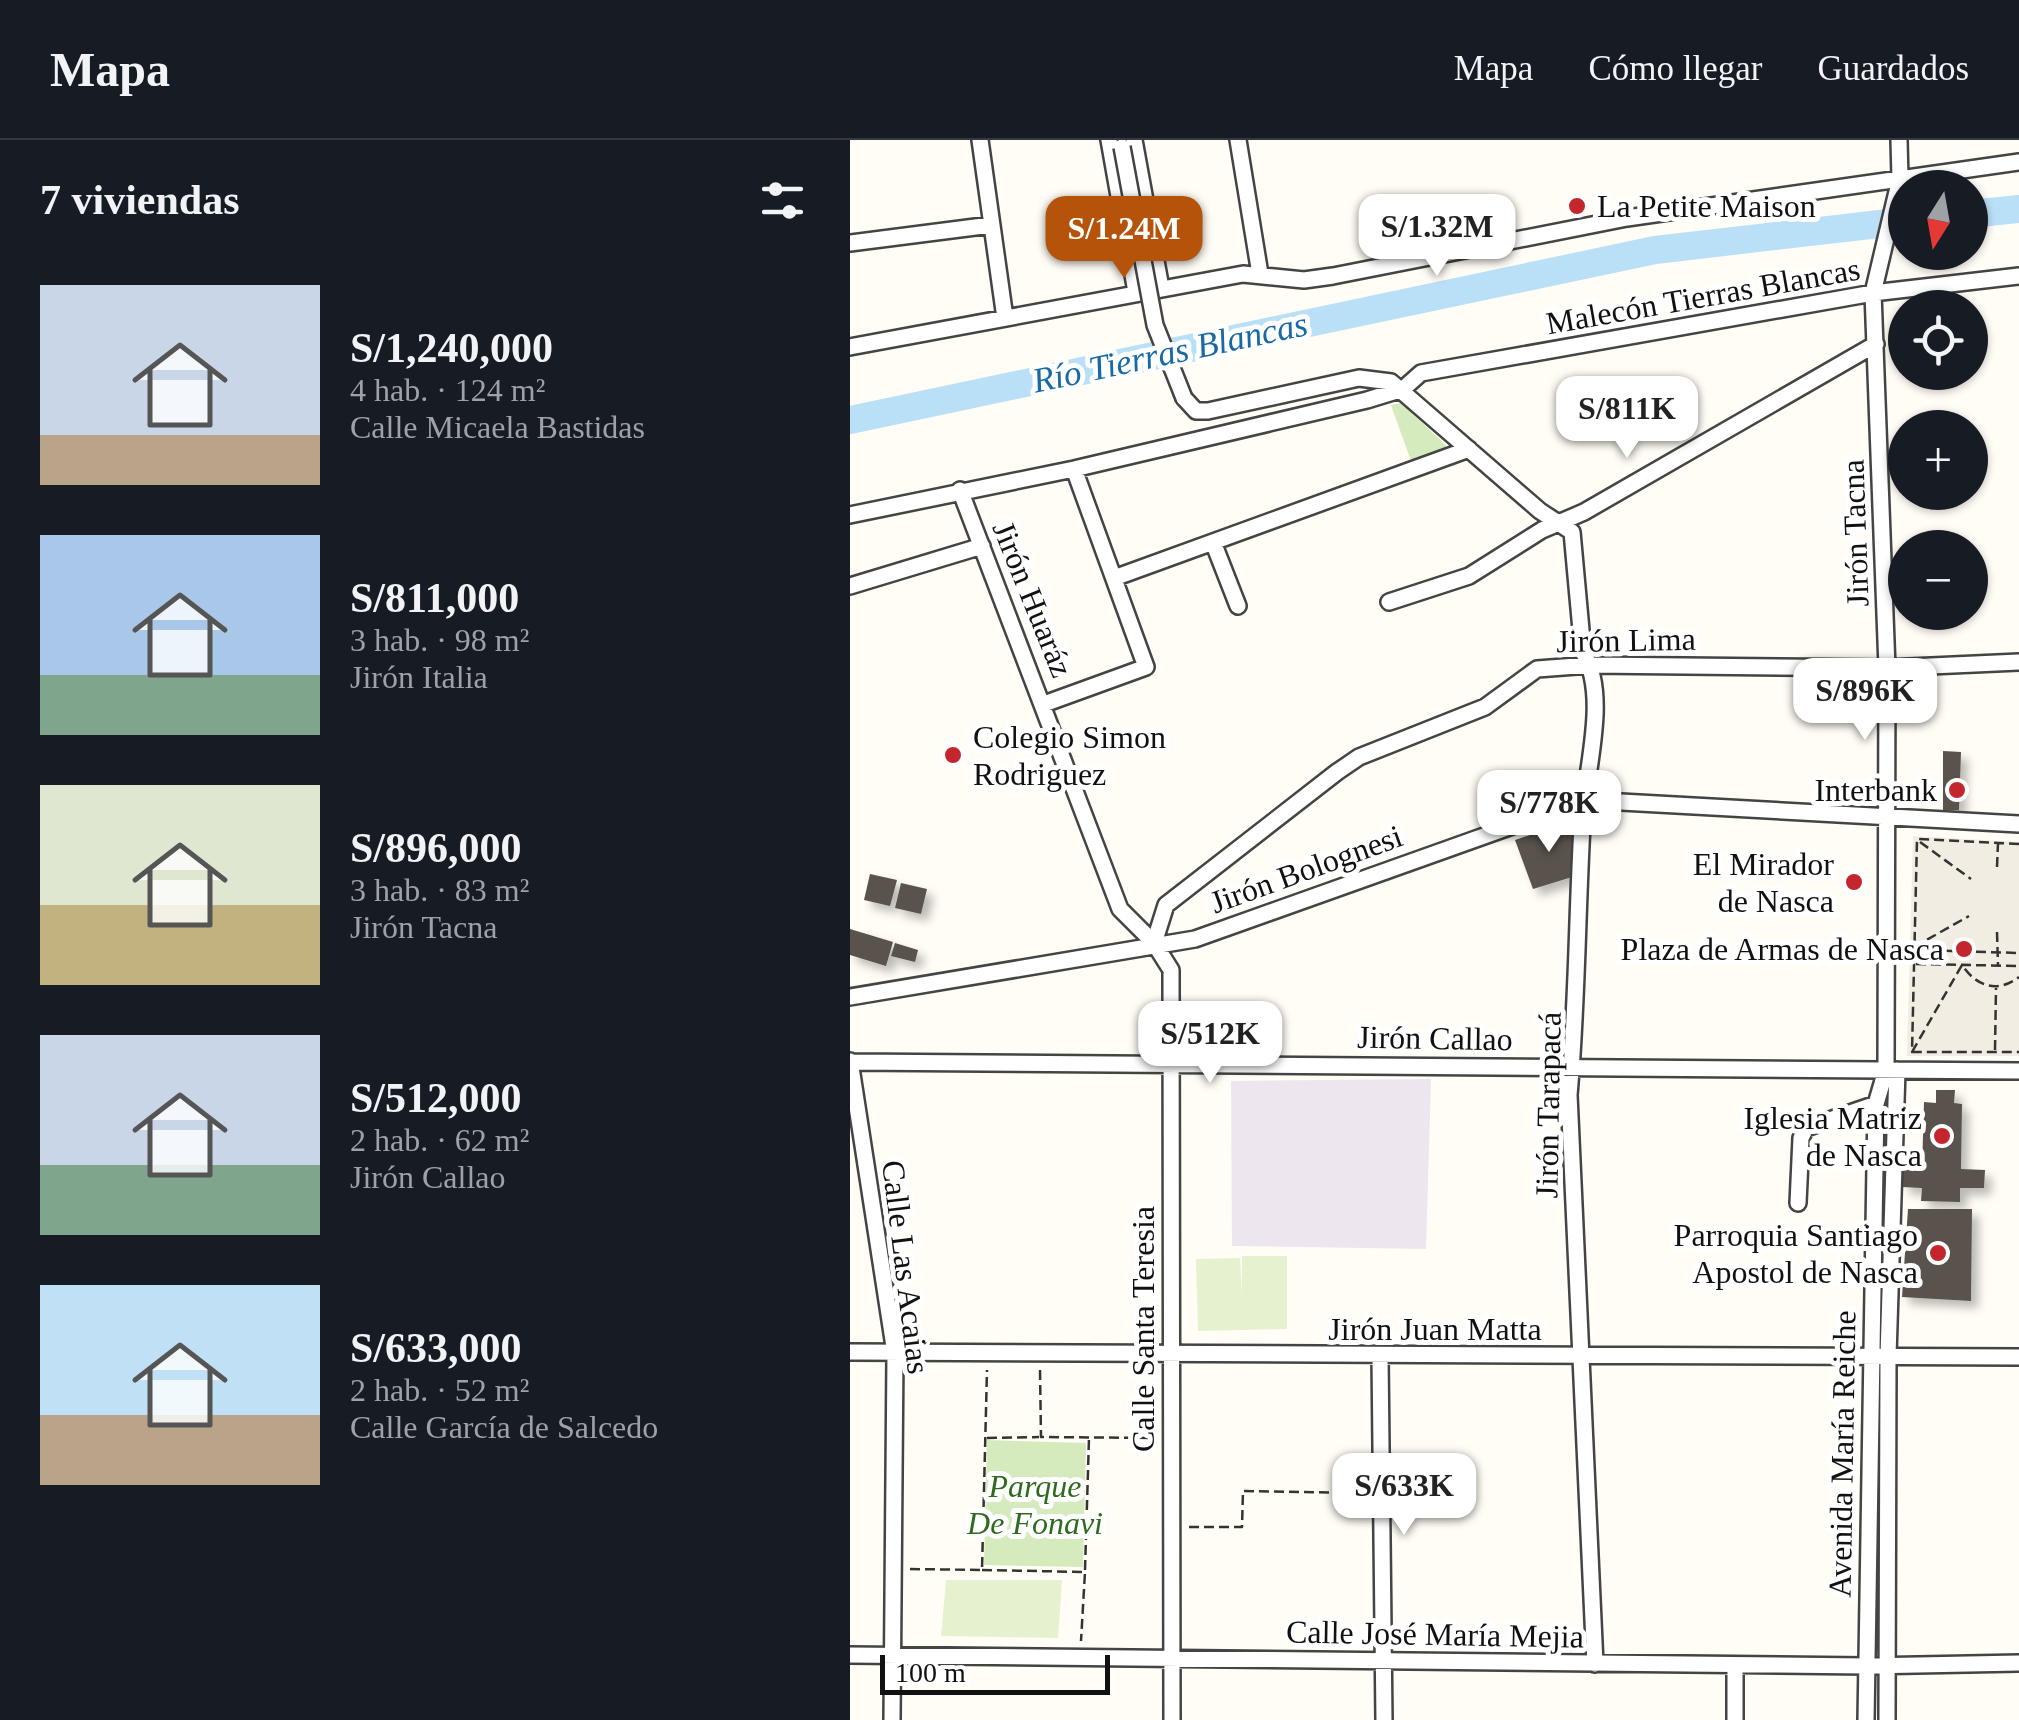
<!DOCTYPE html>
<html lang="es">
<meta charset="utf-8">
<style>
body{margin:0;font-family:Georgia,serif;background:#242831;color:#f1f3f6;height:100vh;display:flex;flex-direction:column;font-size:38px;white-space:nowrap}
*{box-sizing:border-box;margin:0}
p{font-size:32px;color:#9ea1a6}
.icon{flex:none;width:55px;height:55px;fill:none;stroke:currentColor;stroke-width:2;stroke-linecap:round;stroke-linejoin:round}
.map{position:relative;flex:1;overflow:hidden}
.side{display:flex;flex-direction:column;background:#171b24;width:850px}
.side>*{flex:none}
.needle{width:65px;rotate:191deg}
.controls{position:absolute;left:1038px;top:30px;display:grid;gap:20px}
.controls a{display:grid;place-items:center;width:100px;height:100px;border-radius:50%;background:#171b24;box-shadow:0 2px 8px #0004;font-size:50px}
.scale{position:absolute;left:30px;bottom:25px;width:230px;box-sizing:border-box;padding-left:10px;border:5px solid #111;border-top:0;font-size:28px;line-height:35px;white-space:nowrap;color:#111;-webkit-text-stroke:8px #fff;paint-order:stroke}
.price{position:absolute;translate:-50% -85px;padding:0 22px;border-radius:20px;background:#fff;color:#222;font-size:32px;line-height:65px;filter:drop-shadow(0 2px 5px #0008)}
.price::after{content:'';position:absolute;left:50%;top:60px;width:30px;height:22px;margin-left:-15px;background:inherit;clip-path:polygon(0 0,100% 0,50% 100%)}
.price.on{background:#b45309;color:#fff}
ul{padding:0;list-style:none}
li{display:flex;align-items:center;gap:30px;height:250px;padding:0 40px}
li span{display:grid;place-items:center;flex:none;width:280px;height:200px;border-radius:0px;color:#555}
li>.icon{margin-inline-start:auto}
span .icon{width:120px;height:120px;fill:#fffc;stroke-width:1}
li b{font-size:42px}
h2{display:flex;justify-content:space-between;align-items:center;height:120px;padding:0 40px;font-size:42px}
header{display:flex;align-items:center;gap:60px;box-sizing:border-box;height:140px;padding:0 50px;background:#171b24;border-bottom:2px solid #363941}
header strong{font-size:48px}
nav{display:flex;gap:55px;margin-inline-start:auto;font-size:35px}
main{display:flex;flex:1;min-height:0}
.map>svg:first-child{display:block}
</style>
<header>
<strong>Mapa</strong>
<nav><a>Mapa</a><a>Cómo llegar</a><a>Guardados</a></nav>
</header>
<main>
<section class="side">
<h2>7 viviendas<svg class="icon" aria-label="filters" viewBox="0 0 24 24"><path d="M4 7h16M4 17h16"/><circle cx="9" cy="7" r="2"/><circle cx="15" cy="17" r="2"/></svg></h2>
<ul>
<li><span style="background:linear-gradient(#c9d6e8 75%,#b9a48a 0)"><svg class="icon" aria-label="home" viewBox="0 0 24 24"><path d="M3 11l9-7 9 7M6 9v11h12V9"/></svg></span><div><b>S/1,240,000</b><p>4 hab. · 124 m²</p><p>Calle Micaela Bastidas</p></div></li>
<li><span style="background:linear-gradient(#a9c7e8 70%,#7fa58c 0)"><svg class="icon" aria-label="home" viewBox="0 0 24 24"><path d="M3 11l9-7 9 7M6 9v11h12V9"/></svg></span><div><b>S/811,000</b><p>3 hab. · 98 m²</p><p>Jirón Italia</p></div></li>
<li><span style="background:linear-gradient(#dfe7d0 60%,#c2b280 0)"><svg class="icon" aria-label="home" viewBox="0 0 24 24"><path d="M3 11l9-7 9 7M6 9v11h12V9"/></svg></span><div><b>S/896,000</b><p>3 hab. · 83 m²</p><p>Jirón Tacna</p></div></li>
<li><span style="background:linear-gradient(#c9d6e8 65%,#7fa58c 0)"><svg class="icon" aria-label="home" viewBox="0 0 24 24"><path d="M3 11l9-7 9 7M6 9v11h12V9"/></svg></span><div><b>S/512,000</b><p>2 hab. · 62 m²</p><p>Jirón Callao</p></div></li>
<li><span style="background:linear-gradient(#bfe0f5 65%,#b9a48a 0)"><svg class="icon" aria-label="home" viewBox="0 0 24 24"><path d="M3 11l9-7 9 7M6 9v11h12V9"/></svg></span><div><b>S/633,000</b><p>2 hab. · 52 m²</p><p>Calle García de Salcedo</p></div></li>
</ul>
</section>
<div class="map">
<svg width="1169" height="1580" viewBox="0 0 1169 1580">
<defs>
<filter id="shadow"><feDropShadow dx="7" dy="7" stdDeviation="5" flood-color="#0004"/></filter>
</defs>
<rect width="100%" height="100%" fill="#fffdf5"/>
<path fill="#eee6ef" d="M581,939l-5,170 -194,-3 -1,-165z"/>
<path fill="#d5ebbd" d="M551,263l50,47 -39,14 -21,-59z
M137,1300l99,3 -3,124 -99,-2z"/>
<path fill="#e6f2cf" d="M392,1116h45v73l-89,2 -2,-72 44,-1 2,37z
M96,1440h116l-4,58 -117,-2z"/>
<path fill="#f1ede2" d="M1063,696l106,6v214h-112z"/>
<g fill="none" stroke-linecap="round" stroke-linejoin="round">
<path stroke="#b9e0f7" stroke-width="28" d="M1120,74l49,-5
M0,280l805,-170 250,-29"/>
</g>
<path fill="#5a524d" filter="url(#shadow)" d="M1093,611l18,1 -2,58 -16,1z
M725,680l-3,57 -39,12 -18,-49z
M20,734l27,6 -7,26 -26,-6z
M51,743l26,6 -6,25 -26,-6z
M0,789l43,13 -7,24 -36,-11z
M45,803l23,7 -3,12 -24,-6z
M1086,950h19l-1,13 8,1 -1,65 24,1 -1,18h-24v14l-39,-1 1,-13 -20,-1 1,-18h19l2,-67 12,1z
M1058,1069h64l-1,92 -69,-4z"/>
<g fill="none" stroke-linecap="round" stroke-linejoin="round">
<defs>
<path id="minor" d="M130,0l25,178
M259,0l27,152
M284,0l27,148
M388,0l22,134
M0,103l141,-18
M0,207l393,-73 61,6 29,-4 294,-58 392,-56
M334,258l12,13h12l151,-33 32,4 149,129 32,21 11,120c27,46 1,123 -1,174 -5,90 -5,180 -13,269l26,569
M110,350l160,419 34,34 17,27 1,750
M0,375l224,-46 293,-69 36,-11 18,-16 452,-80 146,-17
M363,402l25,64
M264,438l355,-129
M0,446l132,-40
M539,462l80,-26 73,-46 42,-18 292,-168
M194,564l102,-37 -72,-198
M304,803l12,-38 171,-133 22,-15 126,-50 52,-38 53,-4 297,3 132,-6
M0,857l345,-58 390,-139 434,24
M0,921l45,292 -3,367
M0,922l1169,9
M948,1063l3,-65 5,-10 70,-24
M0,1212l1169,5
M530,1216l4,364
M0,1515l1017,11 152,-3
M885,1525v55
M1016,1580l10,-616 10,-34 1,-402 -14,-375 27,-114 -1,-39
M1037,1580l1,-364 9,-286"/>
</defs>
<use href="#minor" stroke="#444" stroke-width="20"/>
<path stroke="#333" stroke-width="2.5" stroke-dasharray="10 5" stroke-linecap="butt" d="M1070,702l51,37
M1169,704l-102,-5 -5,213h107
M1147,727l1,-24
M1147,792l1,33
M1064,807l55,-31
M1066,810l103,3
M1066,824l103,2
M1145,910l1,-62
M1062,912l50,-87c14,21 35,29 57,12
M190,1230l1,67 114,1
M137,1298l52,-1
M339,1387h53l1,-36 122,2
M60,1429l72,1 5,-200
M132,1430l103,2 -4,69
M235,1430l4,-132"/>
<use href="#minor" stroke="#fff" stroke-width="15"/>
<defs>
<path id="minor-bridge" d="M272,7l33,178 29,73"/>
</defs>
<use href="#minor-bridge" stroke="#444" stroke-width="20" stroke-linecap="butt"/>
<use href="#minor-bridge" stroke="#fff" stroke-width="15"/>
</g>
<g fill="#c4262e" stroke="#fff" stroke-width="4">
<circle cx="727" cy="66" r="10"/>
<circle cx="103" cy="615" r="10"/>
<circle cx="1107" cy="650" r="10"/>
<circle cx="1004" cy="742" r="10"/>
<circle cx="1114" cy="809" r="10"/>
<circle cx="1092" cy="996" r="10"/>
<circle cx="1088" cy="1113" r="10"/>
</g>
<g text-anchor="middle" stroke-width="10" stroke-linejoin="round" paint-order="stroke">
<g font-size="32" fill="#111" stroke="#fff" text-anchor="end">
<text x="747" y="77" text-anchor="start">La Petite Maison</text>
<text x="123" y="608" text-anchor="start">Colegio Simon<tspan x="123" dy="37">Rodriguez</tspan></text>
<text x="1087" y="661">Interbank</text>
<text x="984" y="735">El Mirador<tspan x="984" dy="37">de Nasca</tspan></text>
<text x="1094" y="820">Plaza de Armas de Nasca</text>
<text x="1072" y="989">Iglesia Matriz<tspan x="1072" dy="37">de Nasca</tspan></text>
<text x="1068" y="1106">Parroquia Santiago<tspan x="1068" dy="37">Apostol de Nasca</tspan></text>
</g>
<g font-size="32" fill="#111" stroke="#fff">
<text transform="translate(853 156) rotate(-10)" y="11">Malecón Tierras Blancas</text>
<text transform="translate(1005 393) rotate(-92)" y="11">Jirón Tacna</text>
<text transform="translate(183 459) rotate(68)" y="11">Jirón Huaráz</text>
<text transform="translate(776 500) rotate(-1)" y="11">Jirón Lima</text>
<text transform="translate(456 729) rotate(-20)" y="11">Jirón Bolognesi</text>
<text transform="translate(585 898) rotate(1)" y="11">Jirón Callao</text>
<text transform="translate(698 965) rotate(-89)" y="11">Jirón Tarapacá</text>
<text transform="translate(56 1127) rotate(83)" y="11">Calle Las Acaias</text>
<text transform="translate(293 1189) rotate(-90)" y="11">Calle Santa Teresia</text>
<text x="585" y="1200">Jirón Juan Matta</text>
<text transform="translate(992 1314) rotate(-89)" y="11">Avenida María Reiche</text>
<text transform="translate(585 1494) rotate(1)" y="11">Calle José María Mejia</text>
</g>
<g font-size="32" font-style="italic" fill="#2f6b1f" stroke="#fff">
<text x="185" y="1357">Parque<tspan x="185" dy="37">De Fonavi</tspan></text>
</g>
<g font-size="35" font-style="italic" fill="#1768a6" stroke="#fff">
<text transform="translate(320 212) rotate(-12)" y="12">Río Tierras Blancas</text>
</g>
</g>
</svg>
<div class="controls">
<a><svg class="needle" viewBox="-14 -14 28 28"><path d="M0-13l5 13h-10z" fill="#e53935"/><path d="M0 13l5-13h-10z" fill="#9ea1a6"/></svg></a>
<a><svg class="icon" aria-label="locate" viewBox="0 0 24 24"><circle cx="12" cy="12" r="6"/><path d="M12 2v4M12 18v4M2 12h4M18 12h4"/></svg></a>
<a>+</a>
<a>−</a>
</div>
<div class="scale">100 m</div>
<b class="price" style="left:587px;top:139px">S/1.32M</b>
<b class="price on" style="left:274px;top:141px">S/1.24M</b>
<b class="price" style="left:777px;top:321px">S/811K</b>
<b class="price" style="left:1015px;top:603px">S/896K</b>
<b class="price" style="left:699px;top:715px">S/778K</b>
<b class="price" style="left:360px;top:946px">S/512K</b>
<b class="price" style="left:554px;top:1398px">S/633K</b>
</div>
</main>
